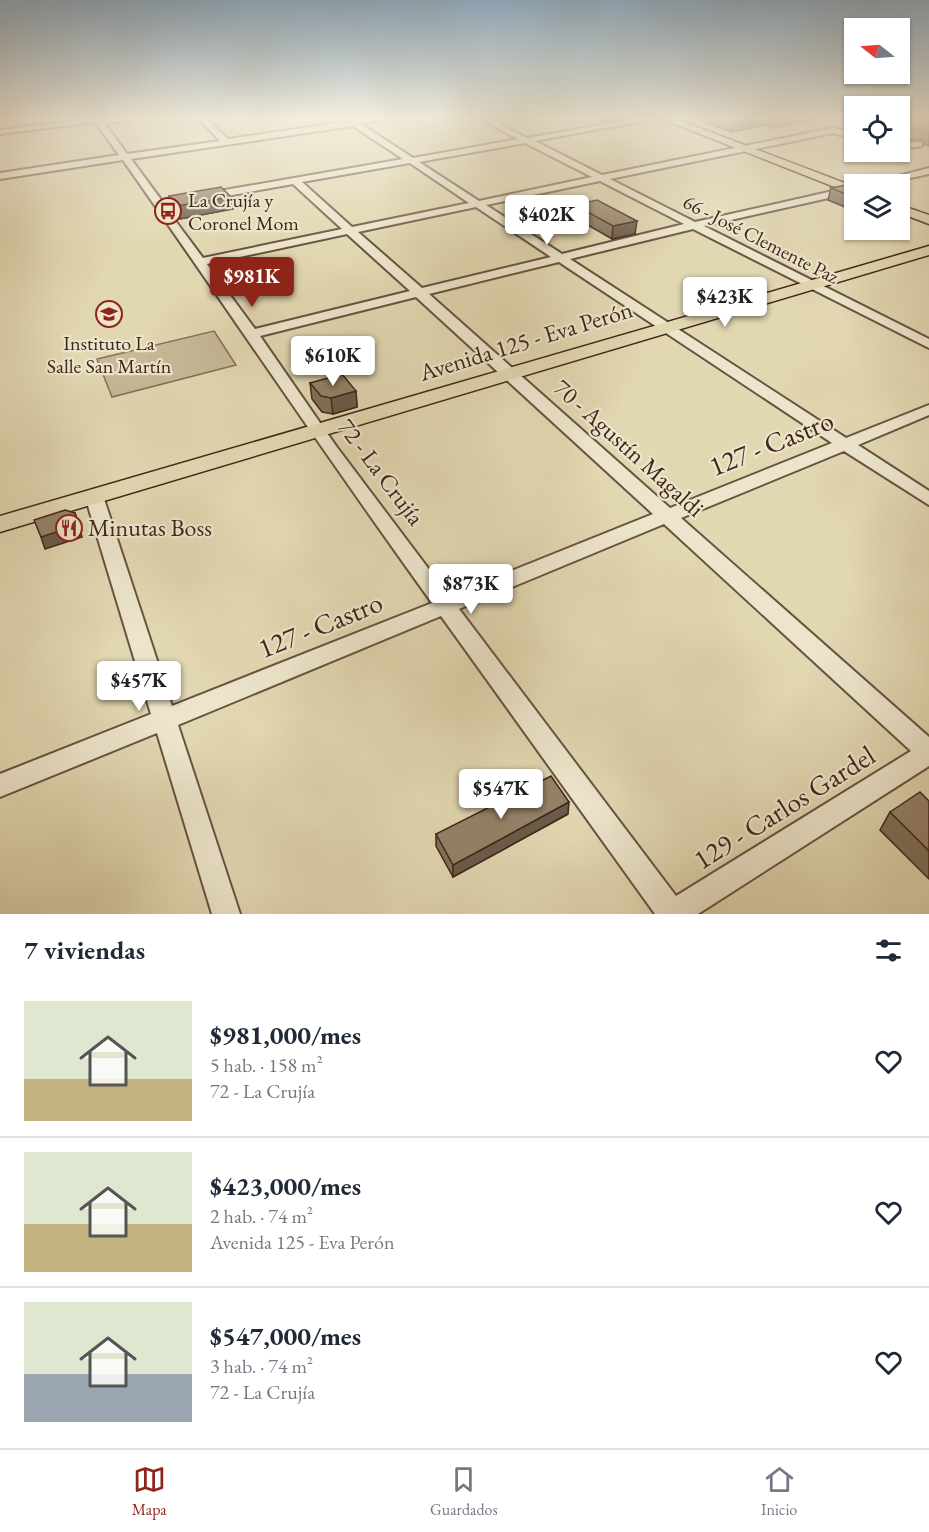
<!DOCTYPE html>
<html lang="es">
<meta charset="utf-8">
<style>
body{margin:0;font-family:"EB Garamond",serif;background:#f6f6f7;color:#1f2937;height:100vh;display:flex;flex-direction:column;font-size:22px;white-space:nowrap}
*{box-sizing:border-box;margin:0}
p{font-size:20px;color:#747a83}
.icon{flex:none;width:33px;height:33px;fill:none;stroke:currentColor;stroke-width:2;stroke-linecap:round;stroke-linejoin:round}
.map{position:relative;height:914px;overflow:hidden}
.panel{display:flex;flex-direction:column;background:#fff;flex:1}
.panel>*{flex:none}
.needle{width:39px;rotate:287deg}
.controls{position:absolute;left:844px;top:18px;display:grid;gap:12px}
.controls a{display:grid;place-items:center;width:66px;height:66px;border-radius:0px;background:#fff;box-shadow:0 2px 4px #0004;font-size:30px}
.price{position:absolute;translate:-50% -51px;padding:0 14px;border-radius:6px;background:#fff;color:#222;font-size:20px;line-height:39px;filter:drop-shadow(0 2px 3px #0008)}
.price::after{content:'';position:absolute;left:50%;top:36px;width:18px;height:14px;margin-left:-9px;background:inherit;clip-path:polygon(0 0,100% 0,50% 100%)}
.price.selected{background:#8f2418;color:#fff}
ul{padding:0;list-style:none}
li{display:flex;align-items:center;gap:18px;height:150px;padding:0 24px}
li+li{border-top:2px solid #e0e1e3}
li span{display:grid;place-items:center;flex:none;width:168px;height:120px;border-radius:0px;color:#555}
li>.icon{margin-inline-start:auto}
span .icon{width:72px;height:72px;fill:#fffc;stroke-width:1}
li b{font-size:26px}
h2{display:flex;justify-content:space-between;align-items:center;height:72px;padding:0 24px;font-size:26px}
.tab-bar{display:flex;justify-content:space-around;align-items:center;height:84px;border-top:2px solid #e0e1e3;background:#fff;font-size:16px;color:#747a83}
.tab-bar a{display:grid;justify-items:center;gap:3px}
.tab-bar .selected{color:#8f2418}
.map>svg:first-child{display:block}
</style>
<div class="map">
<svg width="929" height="914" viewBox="0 0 929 914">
<rect width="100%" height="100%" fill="#e1d7b1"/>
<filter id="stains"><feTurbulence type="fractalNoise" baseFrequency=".00333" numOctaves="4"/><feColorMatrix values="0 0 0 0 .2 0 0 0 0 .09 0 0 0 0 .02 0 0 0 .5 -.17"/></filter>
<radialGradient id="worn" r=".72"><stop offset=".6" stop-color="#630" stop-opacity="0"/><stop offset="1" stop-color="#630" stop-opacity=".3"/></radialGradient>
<path fill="#c6b997" stroke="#837058" stroke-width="1.5" d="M214,331l22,34 -124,32 -15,-38z"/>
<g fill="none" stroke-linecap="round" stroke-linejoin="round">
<defs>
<path id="minor" d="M100,117l2,2 41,-2 -38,7 22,30 93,-13 -23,-24h8l23,22 150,-22h20l-37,7 52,34 105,-19 -42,-22h10l41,21 120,-21h17l-129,24 67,34 231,-47 22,6v5l-22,-6 -223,46 85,43 160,-36v6l-151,34 225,113v9l-236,-119 -123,30 276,179 83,-33v10l-71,30 71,46v14l-85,-54 -163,67 248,219v29l-231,148h-43l-214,-298 -263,109 62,189h-28l-55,-181 -157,64v-23l151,-60 -66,-218 3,-4 6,-2 9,6 69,210 260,-103c-106,-147 -208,-299 -309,-443l-123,19v-6l119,-18 -24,-33 -95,12v-4zM353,126l50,33 -241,42 -31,-42zM525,143l67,34 -113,24 -60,-39zM410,163l59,40 -117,24 -50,-45zM600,181l84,43 -122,30 -76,-49zM293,184l49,45 -139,29 -38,-51zM476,207l75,50 -129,31 -64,-56zM347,234l63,57 -155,38 -48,-65zM559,262l273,181 -162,65 -241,-214zM416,297l237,217 -204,82 -113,-150 -76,-110zM664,524l247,227 -235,145 -217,-287z
M922,142v4l-22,3v-6z
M929,168v6l-46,10h-15z"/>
<path id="major" d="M657,117h14l184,70v8z
M900,205l29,10v9l-29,-11z
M929,246v9l-929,277v-16z"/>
</defs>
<use href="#minor" stroke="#685240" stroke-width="4"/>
<use href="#major" stroke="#40261a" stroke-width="3"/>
<use href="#minor" fill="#ece5cc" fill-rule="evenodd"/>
<use href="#major" fill="#e1d7b1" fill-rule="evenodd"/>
</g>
<path fill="#7f705a" stroke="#40261a" stroke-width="1.5" d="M593,117h49l-37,5z
M696,117h131l-55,11 -7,-3 -34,7 -35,-13z
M838,117h17v5z
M900,117l29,3v26l-5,-2 -2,-4h-10l-12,-3z
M855,186v23l-3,1 -24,-10 3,-12z
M169,196l62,1 2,12 -53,10 -8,-11z
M575,205l60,29 -23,5 -38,-22z
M310,383l46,8 1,16 -24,7 -11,-2 -10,-13z
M929,801v78l-49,-49 10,-18z
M568,814l-115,63 -17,-31v-12z"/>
<path fill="#685b4a" stroke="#40261a" stroke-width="1.5" d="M605,117h37l-37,5z
M758,117h9l-2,8 -34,7 2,-10z
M777,117h50l-55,11 2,-10z
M231,197l2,12 -53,10 -3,-13z
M855,199v10l-3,1z
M637,221l-2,13 -23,5 1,-13z
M356,391l1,16 -24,7 -2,-16z
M75,513l4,12 3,12 -37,12 -4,-12z
M569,802l-1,12 -115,63v-12z"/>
<path fill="#948269" stroke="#40261a" stroke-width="1.5" d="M720,117h38l-25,5z
M900,117h18l11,3v14h-1l-3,-5 -10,1 -15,-5z
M850,184l5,2v12l-24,-10z
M221,187l10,10 -54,9 -8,-10z
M597,200l40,21 -24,5 -38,-21z
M342,374l14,17 -25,7 -10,-2 -11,-13z
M65,510l10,3 3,12 -37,12 -7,-17z
M551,776l18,26 -116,63 -17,-31z
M920,792l9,9v50l-39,-39z"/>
<linearGradient id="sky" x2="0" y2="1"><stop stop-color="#8faabe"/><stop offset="0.48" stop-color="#f2eddc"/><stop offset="1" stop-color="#f2eddc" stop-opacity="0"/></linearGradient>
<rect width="929" height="245" fill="url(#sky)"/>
<defs>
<symbol id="bus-ring" viewBox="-11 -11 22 22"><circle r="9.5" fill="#ece5cc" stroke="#8f2418" stroke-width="1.5"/><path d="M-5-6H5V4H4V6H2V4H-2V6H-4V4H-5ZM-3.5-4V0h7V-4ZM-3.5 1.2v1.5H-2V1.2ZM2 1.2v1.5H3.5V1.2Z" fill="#8f2418"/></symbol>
<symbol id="school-ring" viewBox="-11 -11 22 22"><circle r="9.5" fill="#ece5cc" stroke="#8f2418" stroke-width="1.5"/><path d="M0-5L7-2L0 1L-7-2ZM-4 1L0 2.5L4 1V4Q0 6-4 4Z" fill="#8f2418"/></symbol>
<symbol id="restaurant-ring" viewBox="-11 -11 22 22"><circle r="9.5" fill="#ece5cc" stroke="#8f2418" stroke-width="1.5"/><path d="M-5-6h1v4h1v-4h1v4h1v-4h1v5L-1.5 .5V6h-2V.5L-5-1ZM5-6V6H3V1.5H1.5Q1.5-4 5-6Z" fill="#8f2418"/></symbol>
</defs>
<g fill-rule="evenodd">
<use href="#bus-ring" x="153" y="196" width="30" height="30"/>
<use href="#school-ring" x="94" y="299" width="30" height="30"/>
<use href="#restaurant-ring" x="54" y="513" width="30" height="30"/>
</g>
<g text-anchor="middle" stroke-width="4.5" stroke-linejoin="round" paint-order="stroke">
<g font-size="20" fill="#40261a" stroke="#ece5cc" text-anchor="start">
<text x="188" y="207">La Crujía y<tspan x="188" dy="23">Coronel Mom</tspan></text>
<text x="109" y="350" text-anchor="middle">Instituto La<tspan x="109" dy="23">Salle San Martín</tspan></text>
</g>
<g font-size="20" fill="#40261a" stroke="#ece5cc">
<text transform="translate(761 239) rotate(27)" y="7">66 - José Clemente Paz</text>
</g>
<g font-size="24" fill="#40261a" stroke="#ece5cc">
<text transform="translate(526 341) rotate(-17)" y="8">Avenida 125 - Eva Perón</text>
<text transform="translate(629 448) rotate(42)" y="8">70 - Agustín Magaldi</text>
<text transform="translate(381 472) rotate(53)" y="8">72 - La Crujía</text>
</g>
<g font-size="24" fill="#40261a" stroke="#ece5cc" text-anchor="start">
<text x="88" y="536">Minutas Boss</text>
</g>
<g font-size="28" fill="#40261a" stroke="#ece5cc">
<text transform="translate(771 443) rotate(-22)" y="10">127 - Castro</text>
<text transform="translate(320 625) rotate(-22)" y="10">127 - Castro</text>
<text transform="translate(784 807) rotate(-32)" y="10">129 - Carlos Gardel</text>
</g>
</g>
<rect width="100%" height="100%" filter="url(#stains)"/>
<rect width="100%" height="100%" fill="url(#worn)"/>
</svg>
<div class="controls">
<a><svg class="needle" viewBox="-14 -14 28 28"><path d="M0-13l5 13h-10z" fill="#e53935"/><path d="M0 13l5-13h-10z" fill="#747a83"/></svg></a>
<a><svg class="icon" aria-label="locate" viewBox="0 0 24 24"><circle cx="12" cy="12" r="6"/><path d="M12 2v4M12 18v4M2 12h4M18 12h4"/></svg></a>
<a><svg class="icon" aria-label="layers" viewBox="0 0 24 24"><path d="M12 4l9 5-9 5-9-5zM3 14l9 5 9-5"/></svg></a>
</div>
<b class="price" style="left:547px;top:246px">$402K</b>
<b class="price selected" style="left:252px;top:308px">$981K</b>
<b class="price" style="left:725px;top:328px">$423K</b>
<b class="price" style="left:333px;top:387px">$610K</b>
<b class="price" style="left:471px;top:615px">$873K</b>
<b class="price" style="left:139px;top:712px">$457K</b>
<b class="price" style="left:501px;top:820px">$547K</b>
</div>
<section class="panel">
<h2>7 viviendas<svg class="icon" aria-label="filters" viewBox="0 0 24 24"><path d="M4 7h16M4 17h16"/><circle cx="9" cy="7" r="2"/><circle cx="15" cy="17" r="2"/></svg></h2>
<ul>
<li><span style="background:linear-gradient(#dfe7d0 65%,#c2b280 0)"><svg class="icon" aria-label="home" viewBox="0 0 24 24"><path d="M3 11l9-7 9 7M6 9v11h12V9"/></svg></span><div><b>$981,000/mes</b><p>5 hab. · 158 m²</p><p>72 - La Crujía</p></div><svg class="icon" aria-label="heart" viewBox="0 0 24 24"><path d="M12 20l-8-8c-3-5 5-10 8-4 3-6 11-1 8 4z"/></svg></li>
<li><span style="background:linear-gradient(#dfe7d0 60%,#c2b280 0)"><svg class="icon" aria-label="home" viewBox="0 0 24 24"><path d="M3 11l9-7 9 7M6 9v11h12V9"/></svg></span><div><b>$423,000/mes</b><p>2 hab. · 74 m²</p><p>Avenida 125 - Eva Perón</p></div><svg class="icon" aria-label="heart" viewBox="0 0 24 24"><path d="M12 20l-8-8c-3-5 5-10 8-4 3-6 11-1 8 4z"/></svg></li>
<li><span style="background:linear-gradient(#dfe7d0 60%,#9aa5b1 0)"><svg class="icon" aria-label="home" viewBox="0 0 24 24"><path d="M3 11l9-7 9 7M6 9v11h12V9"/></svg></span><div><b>$547,000/mes</b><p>3 hab. · 74 m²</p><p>72 - La Crujía</p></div><svg class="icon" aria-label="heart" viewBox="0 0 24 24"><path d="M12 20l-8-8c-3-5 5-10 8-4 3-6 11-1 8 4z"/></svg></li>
</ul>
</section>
<nav class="tab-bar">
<a class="selected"><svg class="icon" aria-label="map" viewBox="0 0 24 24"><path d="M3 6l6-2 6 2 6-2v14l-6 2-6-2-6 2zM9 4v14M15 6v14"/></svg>Mapa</a>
<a><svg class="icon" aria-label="saved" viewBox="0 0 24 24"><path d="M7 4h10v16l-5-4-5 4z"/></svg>Guardados</a>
<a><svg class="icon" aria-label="home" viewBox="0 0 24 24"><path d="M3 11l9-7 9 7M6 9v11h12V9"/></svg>Inicio</a>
</nav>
